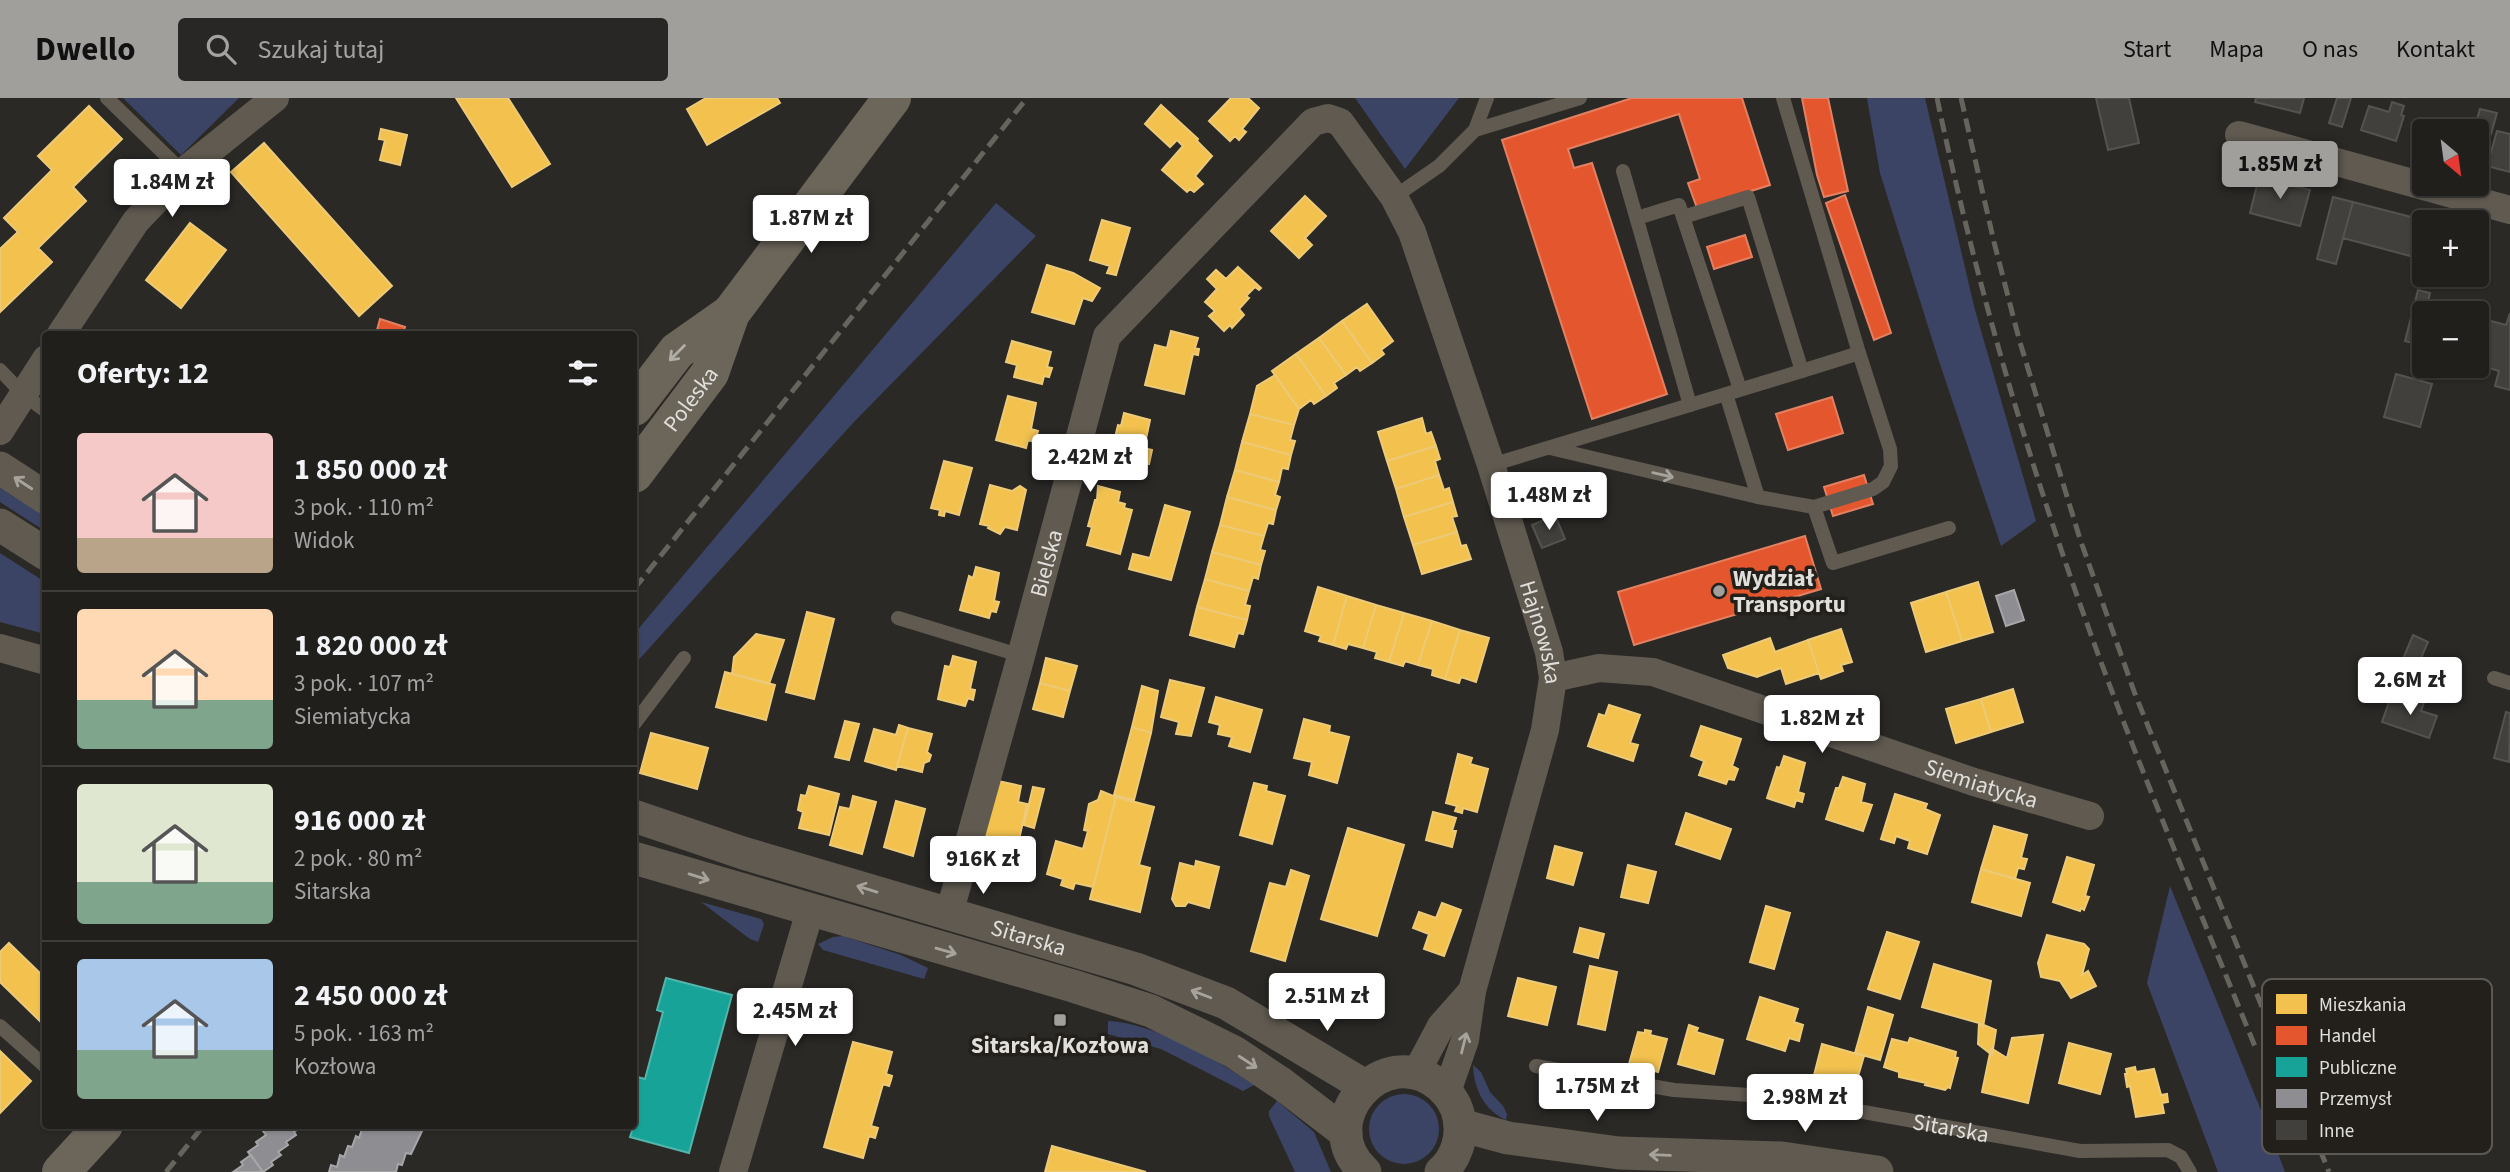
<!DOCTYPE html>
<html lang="pl">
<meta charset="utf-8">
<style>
body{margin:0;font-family:"Source Sans 3",sans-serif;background:#282725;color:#f1f3f6;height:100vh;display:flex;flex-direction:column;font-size:26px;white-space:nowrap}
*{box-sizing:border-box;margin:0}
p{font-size:23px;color:#a2a2a3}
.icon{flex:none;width:38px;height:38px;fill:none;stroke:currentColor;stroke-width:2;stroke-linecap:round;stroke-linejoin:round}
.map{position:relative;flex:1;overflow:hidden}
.drawer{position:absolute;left:42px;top:233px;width:595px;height:798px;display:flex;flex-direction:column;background:#201f1c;border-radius:7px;box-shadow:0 2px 5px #0004,0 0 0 2px #3d3d3b}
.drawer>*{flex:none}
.needle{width:46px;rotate:151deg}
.buttons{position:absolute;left:2412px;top:21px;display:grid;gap:14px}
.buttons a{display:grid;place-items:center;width:77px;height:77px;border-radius:7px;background:#201f1c;box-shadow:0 2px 5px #0004,0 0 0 2px #3d3d3b;font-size:35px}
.price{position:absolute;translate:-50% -60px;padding:0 16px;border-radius:7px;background:#fff;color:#222;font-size:23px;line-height:46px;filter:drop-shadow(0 2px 4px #0008)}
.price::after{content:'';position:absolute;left:50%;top:42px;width:21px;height:16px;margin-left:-10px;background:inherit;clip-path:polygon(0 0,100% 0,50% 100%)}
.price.selected{background:#a19f9c;color:#111}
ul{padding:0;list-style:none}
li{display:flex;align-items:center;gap:21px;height:175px;padding:0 35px}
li+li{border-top:2px solid #3d3d3b}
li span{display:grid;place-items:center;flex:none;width:196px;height:140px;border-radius:7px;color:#555}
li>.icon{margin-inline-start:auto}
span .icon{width:84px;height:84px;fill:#fffc;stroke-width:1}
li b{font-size:30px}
h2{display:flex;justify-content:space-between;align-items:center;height:84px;padding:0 35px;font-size:30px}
header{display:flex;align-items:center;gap:42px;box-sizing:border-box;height:98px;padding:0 35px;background:#a19f9c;color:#111}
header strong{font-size:33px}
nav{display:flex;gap:38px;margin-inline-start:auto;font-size:24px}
.search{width:490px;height:63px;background:#282725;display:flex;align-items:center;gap:18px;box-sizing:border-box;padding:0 24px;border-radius:7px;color:#a2a2a3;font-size:26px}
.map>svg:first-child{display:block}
</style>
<header>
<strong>Dwello</strong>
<div class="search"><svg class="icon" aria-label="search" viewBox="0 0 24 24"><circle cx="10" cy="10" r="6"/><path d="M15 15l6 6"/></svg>Szukaj tutaj</div>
<nav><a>Start</a><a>Mapa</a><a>O nas</a><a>Kontakt</a></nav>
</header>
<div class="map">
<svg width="2510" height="1074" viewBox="0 0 2510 1074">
<rect width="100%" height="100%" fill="#2b2926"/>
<path fill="#3b4465" d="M123,0h116l-58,57z
M1355,0h104l-54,71z
M1867,0h58l50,212 61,211 -35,25 -64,-191 -57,-182z
M996,105l40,33 -183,187 -219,242v-31z
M0,390l45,28v15l-45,-29z
M0,455l45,29v52l-45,-12z
M2170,788l101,249 14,37h-67l-71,-189z
M701,804l60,17 3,5 -6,18 -8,-3z
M843,838l58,19 27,13 -4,11 -101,-29 -5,-6 15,-7z
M1108,923c47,2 107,38 146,64l-11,6 -82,-42 -53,-15z
M1473,967l8,7 9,20 13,14 4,8 -1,6c-22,-10 -32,-31 -33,-55z
M1369 1031a35 35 0 1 1 70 0a35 35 0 1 1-70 0Z
M1277,1003l37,31 17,40h-36l-26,-56v-5z"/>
<path fill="#f2c14e" stroke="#edca78" stroke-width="2" d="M456,0h52l42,66 -38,23z
M706,0h71l3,5 -73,42 -20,-36z
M1231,0h17l11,10 -17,21 4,3 -7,8 -4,-4 -5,5 -21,-20z
M1161,7l37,34 -1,2 15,15 -17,20 8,8 -9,8 -4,-3 -3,3 -25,-22 21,-24 -6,-6 -7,7 -25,-23z
M89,8l33,33 -49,48 13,14 -48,47 14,14 -52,50v-63l18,-17 -14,-14 48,-48 -14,-14z
M381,31l26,6 -7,30 -20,-5 5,-20 -6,-1z
M264,45l128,143 -33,30 -128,-144z
M1305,98l21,20 -21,22 7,7 -13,13 -28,-27z
M1102,122l28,8 -14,47 -9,-2 3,-7 -20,-6z
M190,125l36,27 -45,58 -35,-28z
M1047,167l26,8 27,15 -8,13 -9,-3 -9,26 -42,-12z
M1238,169l23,21 -2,2 -4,-3 -9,9 3,2 -10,11 5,6 -12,13 -2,-3 -6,6 -15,-15 6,-5 -10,-9 12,-13 -10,-10 9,-9 10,9z
M1367,206l26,37 -12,9 3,4 -12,9 -30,-42z
M1342,223l30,42 -12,8 -3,-4 -11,8 -27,-37z
M1171,233l27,7 -3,10 4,1 -1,6 -5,-1 -9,40 -39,-9 10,-40 12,3z
M1319,240l27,37 -12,8 3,5 -11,8 -30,-42z
M1012,243l39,11 -4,15 5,1 -3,9 -5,-1 -2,8 -28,-7 3,-12 -11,-3z
M1296,256l30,42 -12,8 -3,-4 -12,9 -27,-38z
M1275,277l24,34 -5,16 -44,-11 7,-28z
M1008,298l28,7 -5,26 7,2 -3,11 -7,-2 -2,8 -30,-8z
M1124,315l26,7 -6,28 8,2 -3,14 -8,-2 -1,4 -30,-8 8,-33 3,1z
M1250,316l44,11 -4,15 5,1 -4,14 -49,-13z
M1422,320l4,16 5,-2 5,14 -49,15 -9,-29z
M1242,344l49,13 -3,14 -6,-1 -3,14 -44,-12z
M1436,348l4,13 -5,2 4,14 -43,14 -9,-28z
M944,363l28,7 -13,47 -14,-4 -1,5 -5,-1 1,-5 -9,-2z
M1235,372l44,12 -4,13 5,2 -4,13 -49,-13z
M1439,377l5,15 5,-2 4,14 -49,15 -8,-28z
M990,387l22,6 8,-5 6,4 -9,40 -12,-3 -5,7 -12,-6 1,-2 -9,-2z
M1098,388l22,6 -2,10 7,2 -1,4 8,2 -12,44 -33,-9 5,-18 -4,-1 7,-26h2z
M1227,399l49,13 -3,14 -5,-1 -4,13 -44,-11z
M1453,404l4,14 -5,1 5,15 -44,13 -9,-28z
M1165,407l25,7 -19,68 -42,-11 4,-15 17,4z
M1220,427l44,11 -4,14 5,1 -4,14 -49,-13z
M1457,434l4,14 5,-1 5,14 -49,15 -9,-29z
M1212,454l49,13 -3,14 -5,-2 -4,14 -44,-12z
M976,469l23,6 -5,28 5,1 -3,10 -5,-1 -2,7 -29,-8 9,-34 4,2z
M1205,481l44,12 -4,14 5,1 -3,14 -50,-13z
M1978,484l15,50 -31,9 -16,-49z
M1318,489l29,9 -14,49 -14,-4 2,-5 -16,-5z
M1946,494l16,49 -36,11 -15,-49z
M1347,498l29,9 -13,43 -15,-4 -2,5 -13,-4z
M1376,507l28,8 -15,49 -14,-4 2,-6 -14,-4z
M1197,509l50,13 -4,14 -5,-1 -4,14 -44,-12z
M807,514l27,7 -20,80 -28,-7z
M1404,515l28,8 -14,44 -13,-4 -2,5 -14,-4z
M1432,523l28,9 -15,49 -13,-4 1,-6 -15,-4z
M1841,531l11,33 -11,3 2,6 -22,8 -13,-39z
M1460,532l29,8 -13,44 -15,-5 -2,6 -14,-4z
M756,536l28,6 -15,44 -37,-10 2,-17z
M1770,540l5,14 33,-12 11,33 -33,11 -5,-16 -24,9 -29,-9 -5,-13z
M953,558l23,6 -6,27 5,1 -2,10 -5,-2 -3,8 -27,-7 7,-33 5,1z
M1046,560l31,8 -7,25 -30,-8z
M725,574l50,13 -9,35 -50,-13z
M1170,582l34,8 -13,48 -15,-2 3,-12 -18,-5z
M1040,585l30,8 -7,26 -30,-8z
M1142,588l16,5 -7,42 -19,-6z
M2013,591l10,33 -32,10 -10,-33z
M1216,599l46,13 -12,42 -21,-6 3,-9 -14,-3 2,-9 -11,-3z
M1981,601l10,33 -35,11 -10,-34z
M1609,607l31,10 -10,28 8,2 -5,16 -45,-15 11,-32 6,2z
M1304,621l26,7 -1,6 20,5 -12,46 -28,-8 3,-13 -18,-4z
M845,623l14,3 -10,36 -14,-3z
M899,627l9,3 -12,42 -31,-9 9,-32 22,6z
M1701,628l40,13 -9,27 6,3 -4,11 -6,-1 -2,5 -27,-9 5,-14 -13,-5z
M1132,629l19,6 -17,67 -20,-5z
M908,630l24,6 -5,18 4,3 -2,6 -5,2 -2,9 -25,-6z
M651,635l57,15 -11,41 -57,-16z
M1458,656l14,4 -2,6 18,5 -11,43 -14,-4 -1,5 -7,-2 2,-5 -11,-3z
M1784,658l21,7 -7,29 6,2 -2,8 -6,-2 -2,7 -27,-9 10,-31 3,1z
M1843,679l22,7 -4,18 11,3 -9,26 -37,-12 10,-31h3z
M998,683l23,5 -3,16 9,2 -9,40 -35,-9z
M1254,685l13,3 -1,5 19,5 -13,48 -32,-9z
M809,688l30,8 -10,41 -30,-7 4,-16 -5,-2 3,-15 5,1z
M1033,689l11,2 -10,39 -10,-3z
M1101,693l15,6 -23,90 -18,-4 -2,6 -12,-4 2,-6 -16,-5 9,-33 27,8 5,-18 -4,-1 5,-26 9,-4z
M1895,696l32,10 -2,5 15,6 -13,39 -19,-6 2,-7 -14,-5 -2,7 -13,-4z
M853,698l23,6 -14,52 -32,-9 10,-38 10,2z
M1116,699l38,10 -15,58 11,3 -10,44 -50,-13z
M896,703l29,8 -12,47 -29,-9z
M1433,714l23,6 -4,13h4l-4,16 -26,-7z
M1686,715l45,16 -11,30 -44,-15z
M1994,728l33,9 -6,23 6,1 -3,10 -6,-1 -3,11 -34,-10z
M1348,730l56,17 -27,91 -56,-17z
M1555,748l27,7 -9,32 -26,-7z
M2067,759l27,8 -9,31 4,1 -5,13 -3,-2 -1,3 -27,-9z
M1196,763l23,6 -10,41 -21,-6 -3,4h-9l-4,-7 8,-36 15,4z
M1628,767l28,7 -8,31 -27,-6z
M1981,771l49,14 -9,33 -49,-14z
M1291,772l18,6 -24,85 -34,-10 19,-68 16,4z
M1442,805l19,7 -17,46 -20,-7 5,-15 -16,-6 6,-16 17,6z
M1766,808l24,7 -16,56 -24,-7z
M1580,830l24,6 -6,24 -24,-6z
M1887,834l32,10 -19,57 -32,-10z
M2047,837l37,9 5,5 -7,26 6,-4 8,15 -25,12 -11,-17 -19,-4 -3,-14z
M9,845l37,36v48l-46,-45v-30z
M1934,866l57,17 -8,46 -4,-4 -57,-16z
M1590,868l27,6 -12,58 -27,-6z
M1518,880l38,9 -9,38 -39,-9z
M1760,899l38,12 -4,13 9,3 -4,16 -10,-3 -4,13 -38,-12z
M1868,909l25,8 -13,45 -25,-7z
M1979,925l17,7 -4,25 -14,-11z
M1689,927l9,3 -2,4 27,8 -9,34 -36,-10z
M1645,932l6,1 -1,4 17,4 -9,33 -29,-8 9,-32 7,1z
M2043,937l-15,68 -46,-11 9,-44 16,10 5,-20z
M1910,940l46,14 -1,5 3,1 -8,30 -2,-1 -3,3 -20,-5 1,-2 -27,-6v-5l-15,-5 8,-28 16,4z
M853,944l39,10 -6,22 6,2 -1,4 -2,6 -6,-2 -12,42 7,2 -3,10 -6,-2 -6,22 -39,-11z
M2069,945l42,11 -11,40 -41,-11z
M1822,946l42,12 -10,34 -41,-11z
M0,953l31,30 -31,32z
M2135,969l1,5 18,-3 7,26 6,-1 1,8 -6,1 2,10 -28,4 -6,-31 -3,1 -2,-13h2l-1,-5z
M1052,1048l94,26h-101z"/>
<path fill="#e4572e" stroke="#e38062" stroke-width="2" d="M1632,0h110l28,87 -73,23 -9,-25 12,-4 -21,-65 -111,35 6,19 18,-5 75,231 -75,25 -90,-279z
M1802,0h26l20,93 -24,6 -7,-22z
M1845,97l46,138 -17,7 -48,-137z
M1745,137l7,22 -38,12 -7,-22z
M380,221l25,8 -2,7h-27z
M1832,299l11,36 -55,17 -12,-36z
M1864,377l9,29 -40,12 -9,-29z
M1805,438l16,53 -187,56 -16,-53z"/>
<path fill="#17a398" stroke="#53b5ac" stroke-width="2" d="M666,880l66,17 -43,158 -59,-16 4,-12v-49l11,3 18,-67 -6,-2z"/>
<path fill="#8d8d92" stroke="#a6a6a8" stroke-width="2" d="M2014,492l10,30 -18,6 -10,-30z
M273,1027h31l-10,7 2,3 -10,7 2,3 -10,7 3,3 -10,7 2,3 -10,7 -15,-20 10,-7 -2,-3 10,-7 -3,-4z
M370,1027h43l10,4 -12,25 -5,-1 -4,12 -4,-1 -2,8h-67l2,-7 6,2 3,-12 4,2 4,-11 4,1 4,-11 3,2 4,-12 6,2z
M251,1057l12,17h-30l10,-7 -2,-3z"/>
<path fill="#41403d" stroke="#555351" stroke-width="2" d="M2096,0h33l10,45 -31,7z
M2256,0h48l-4,15 -45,-11z
M2337,0h14l-9,29 -13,-4z
M2392,4l12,4 -3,9 3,1 -8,25 -35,-11 8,-24 20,6z
M2480,11l17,4 -6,21 -17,-4z
M2497,33l13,3v38l-23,-6z
M2259,79l51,13 -10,36 -50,-13z
M2333,99l20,5 -17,62 -19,-5z
M2353,104l66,17 -9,37 -67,-18z
M2418,192l12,3 -3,13 6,2 -1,5h-8l-7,31 -12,-3z
M2510,215v77l-15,-4 4,-15 -23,-7v-47l30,8z
M2396,276l36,10 -12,43 -36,-10z
M1555,417l10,24 -23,9 -10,-23z
M2413,537l15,7 -10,23 -15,-6z
M2410,597l15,5 -4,11 16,5 -8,22 -47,-16 8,-23 16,6z
M2506,614l4,1 -1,49 -15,-4z"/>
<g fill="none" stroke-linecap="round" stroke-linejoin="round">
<g stroke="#605a51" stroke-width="14">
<path d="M107,0l76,74"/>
<path d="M1783,0l76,255"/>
<path d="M1475,32l12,-32"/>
<path d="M1394,99l45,-31 36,-36 105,-32"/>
<path d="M1637,120l42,-13 4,12"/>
<path d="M0,272l23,24 23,17"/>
<path d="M1740,291l-57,-172 65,-20 54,174"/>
<path d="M1690,307c56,-17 113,-34 169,-52l31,96 1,17 -8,16 -10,7 -59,18 -56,-10 -32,-103"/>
<path d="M1550,350l208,49"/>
<path d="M1491,367l199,-60 -67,-234"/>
<path d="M1814,409l19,56 116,-35"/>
<path d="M898,520l124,38"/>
<path d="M2494,580l16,5"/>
<path d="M634,626l50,-66"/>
<path d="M0,928l46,41"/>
<path id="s1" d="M1536,968l138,24 106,7 300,54 88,-1 13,7 9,15"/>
</g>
<g stroke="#605a51" stroke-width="28">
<path d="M2239,37l271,75"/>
<path d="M61,236l75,-113 47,-49 92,-74"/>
<path d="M0,333l46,-72"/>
<path d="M0,550l46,13"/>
<path id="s2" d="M1553,580l46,-10 54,4 321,110 116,34"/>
<path id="s3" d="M949,816l69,-247 89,-331 206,-214 15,-4 12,4 54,75 18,35 79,233 58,187 4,26 -8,52 -73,261 -7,49 -18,52"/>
<path d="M1416,975l25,-47 31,-35"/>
<path d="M733,1074l77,-261"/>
</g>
<g stroke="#605a51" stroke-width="33">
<path d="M0,370l46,30"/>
<path d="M0,427l46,29"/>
<path id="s4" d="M634,718l109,37 393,116 90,34 139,83"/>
<path d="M634,760l439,128 78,25 83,41 48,32 64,49"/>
<path d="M1460,1027l48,13 111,15 163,5 95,14"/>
<path d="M1365,1074c-55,-50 19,-134 75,-86 10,9 17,19 19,32 4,20 -3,41 -18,54"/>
</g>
<g stroke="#6b655a" stroke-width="38">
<path d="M634,309l43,-56 54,-38"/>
<path id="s5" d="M634,376l76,-101 21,-60 161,-215"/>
<path d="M61,1074l43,-47"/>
</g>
<path stroke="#67645d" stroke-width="5" stroke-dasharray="14 7" stroke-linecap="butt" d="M1937,0c38,181 90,360 153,534 51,141 110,279 166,417
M1961,0l33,144 25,97 61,200 55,155 194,478
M634,491l393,-491
M166,1074l38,-47"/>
</g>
<defs><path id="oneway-shaft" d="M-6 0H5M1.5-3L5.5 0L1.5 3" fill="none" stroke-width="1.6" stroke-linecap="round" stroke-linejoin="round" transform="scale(1.75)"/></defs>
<use stroke="#b1aea7" href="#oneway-shaft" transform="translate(677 255) rotate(135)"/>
<g stroke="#a6a39d">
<use href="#oneway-shaft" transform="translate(1663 377) rotate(13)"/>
<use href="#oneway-shaft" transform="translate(23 385) rotate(-147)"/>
<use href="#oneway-shaft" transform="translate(699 779) rotate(17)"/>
<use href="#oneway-shaft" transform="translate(867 791) rotate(-163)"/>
<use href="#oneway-shaft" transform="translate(946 853) rotate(16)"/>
<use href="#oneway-shaft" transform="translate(1201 896) rotate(-159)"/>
<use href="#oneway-shaft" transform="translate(1464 945) rotate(-76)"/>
<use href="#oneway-shaft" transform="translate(1248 964) rotate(33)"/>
<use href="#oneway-shaft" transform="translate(1660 1057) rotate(-178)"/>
</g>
<g fill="#a19f9c" stroke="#23201b" stroke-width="2.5">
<circle cx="1719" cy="493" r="7"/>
<rect x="1053" y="915" width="14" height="14" rx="3.5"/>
</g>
<g text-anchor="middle" stroke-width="7" stroke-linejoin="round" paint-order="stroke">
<g font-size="23" fill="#e0dfdb" stroke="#23201b">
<text dy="8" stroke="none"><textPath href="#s5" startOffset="94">Poleska</textPath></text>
<text dy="8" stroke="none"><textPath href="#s3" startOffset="364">Bielska</textPath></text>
<text dy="8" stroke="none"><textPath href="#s3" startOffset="1477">Hajnowska</textPath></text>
<text dy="8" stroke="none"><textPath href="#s2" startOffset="448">Siemiatycka</textPath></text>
<text dy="8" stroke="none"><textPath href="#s4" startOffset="413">Sitarska</textPath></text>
<text dy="8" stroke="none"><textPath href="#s1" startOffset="420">Sitarska</textPath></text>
</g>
<g font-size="23" font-weight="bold" fill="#e0dfdb" stroke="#23201b" text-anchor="start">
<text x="1733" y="488">Wydział<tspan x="1733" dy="26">Transportu</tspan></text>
<text x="1060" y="955" text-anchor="middle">Sitarska/Kozłowa</text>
</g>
</g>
<rect x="2262" y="881" width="230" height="175" rx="10" fill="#23201b" stroke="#5c5955" stroke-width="2"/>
<rect x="2276" y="896" width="31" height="20" fill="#f2c14e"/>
<rect x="2276" y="928" width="31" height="19" fill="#e4572e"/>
<rect x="2276" y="959" width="31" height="20" fill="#17a398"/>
<rect x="2276" y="991" width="31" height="19" fill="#8d8d92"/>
<rect x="2276" y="1022" width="31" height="20" fill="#41403d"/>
<g font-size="19" fill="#e0dfdb">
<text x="2319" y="913">Mieszkania</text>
<text x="2319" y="944">Handel</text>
<text x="2319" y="976">Publiczne</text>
<text x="2319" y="1007">Przemysł</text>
<text x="2319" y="1039">Inne</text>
</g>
</svg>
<div class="buttons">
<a><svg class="needle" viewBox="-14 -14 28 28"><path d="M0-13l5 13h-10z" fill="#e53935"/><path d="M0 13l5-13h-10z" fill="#a2a2a3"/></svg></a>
<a>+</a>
<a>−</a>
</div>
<b class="price selected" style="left:2280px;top:103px">1.85M zł</b>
<b class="price" style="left:172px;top:121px">1.84M zł</b>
<b class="price" style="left:811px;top:157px">1.87M zł</b>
<b class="price" style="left:1090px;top:396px">2.42M zł</b>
<b class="price" style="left:1549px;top:434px">1.48M zł</b>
<b class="price" style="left:2410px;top:619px">2.6M zł</b>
<b class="price" style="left:1822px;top:657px">1.82M zł</b>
<b class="price" style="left:983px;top:798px">916K zł</b>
<b class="price" style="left:1327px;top:935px">2.51M zł</b>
<b class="price" style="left:795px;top:950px">2.45M zł</b>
<b class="price" style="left:1597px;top:1025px">1.75M zł</b>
<b class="price" style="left:1805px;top:1036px">2.98M zł</b>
<section class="drawer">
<h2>Oferty: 12<svg class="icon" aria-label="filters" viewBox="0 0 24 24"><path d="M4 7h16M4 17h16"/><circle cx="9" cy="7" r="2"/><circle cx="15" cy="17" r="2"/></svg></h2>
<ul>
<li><span style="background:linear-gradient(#f6c9c9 75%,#b9a48a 0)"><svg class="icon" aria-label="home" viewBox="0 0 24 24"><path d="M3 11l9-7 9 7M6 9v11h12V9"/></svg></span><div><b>1 850 000 zł</b><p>3 pok. · 110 m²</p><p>Widok</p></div></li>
<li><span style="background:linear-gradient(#ffd9b3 65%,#7fa58c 0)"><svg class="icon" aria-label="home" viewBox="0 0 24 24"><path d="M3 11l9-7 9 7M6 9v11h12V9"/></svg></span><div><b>1 820 000 zł</b><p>3 pok. · 107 m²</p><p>Siemiatycka</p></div></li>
<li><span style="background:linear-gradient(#dfe7d0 70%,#7fa58c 0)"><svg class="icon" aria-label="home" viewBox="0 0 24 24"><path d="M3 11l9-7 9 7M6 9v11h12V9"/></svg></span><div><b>916 000 zł</b><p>2 pok. · 80 m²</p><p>Sitarska</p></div></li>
<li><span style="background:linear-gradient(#a9c7e8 65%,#7fa58c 0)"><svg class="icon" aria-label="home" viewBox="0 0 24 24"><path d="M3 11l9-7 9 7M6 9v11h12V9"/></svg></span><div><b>2 450 000 zł</b><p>5 pok. · 163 m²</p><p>Kozłowa</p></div></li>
</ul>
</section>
</div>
